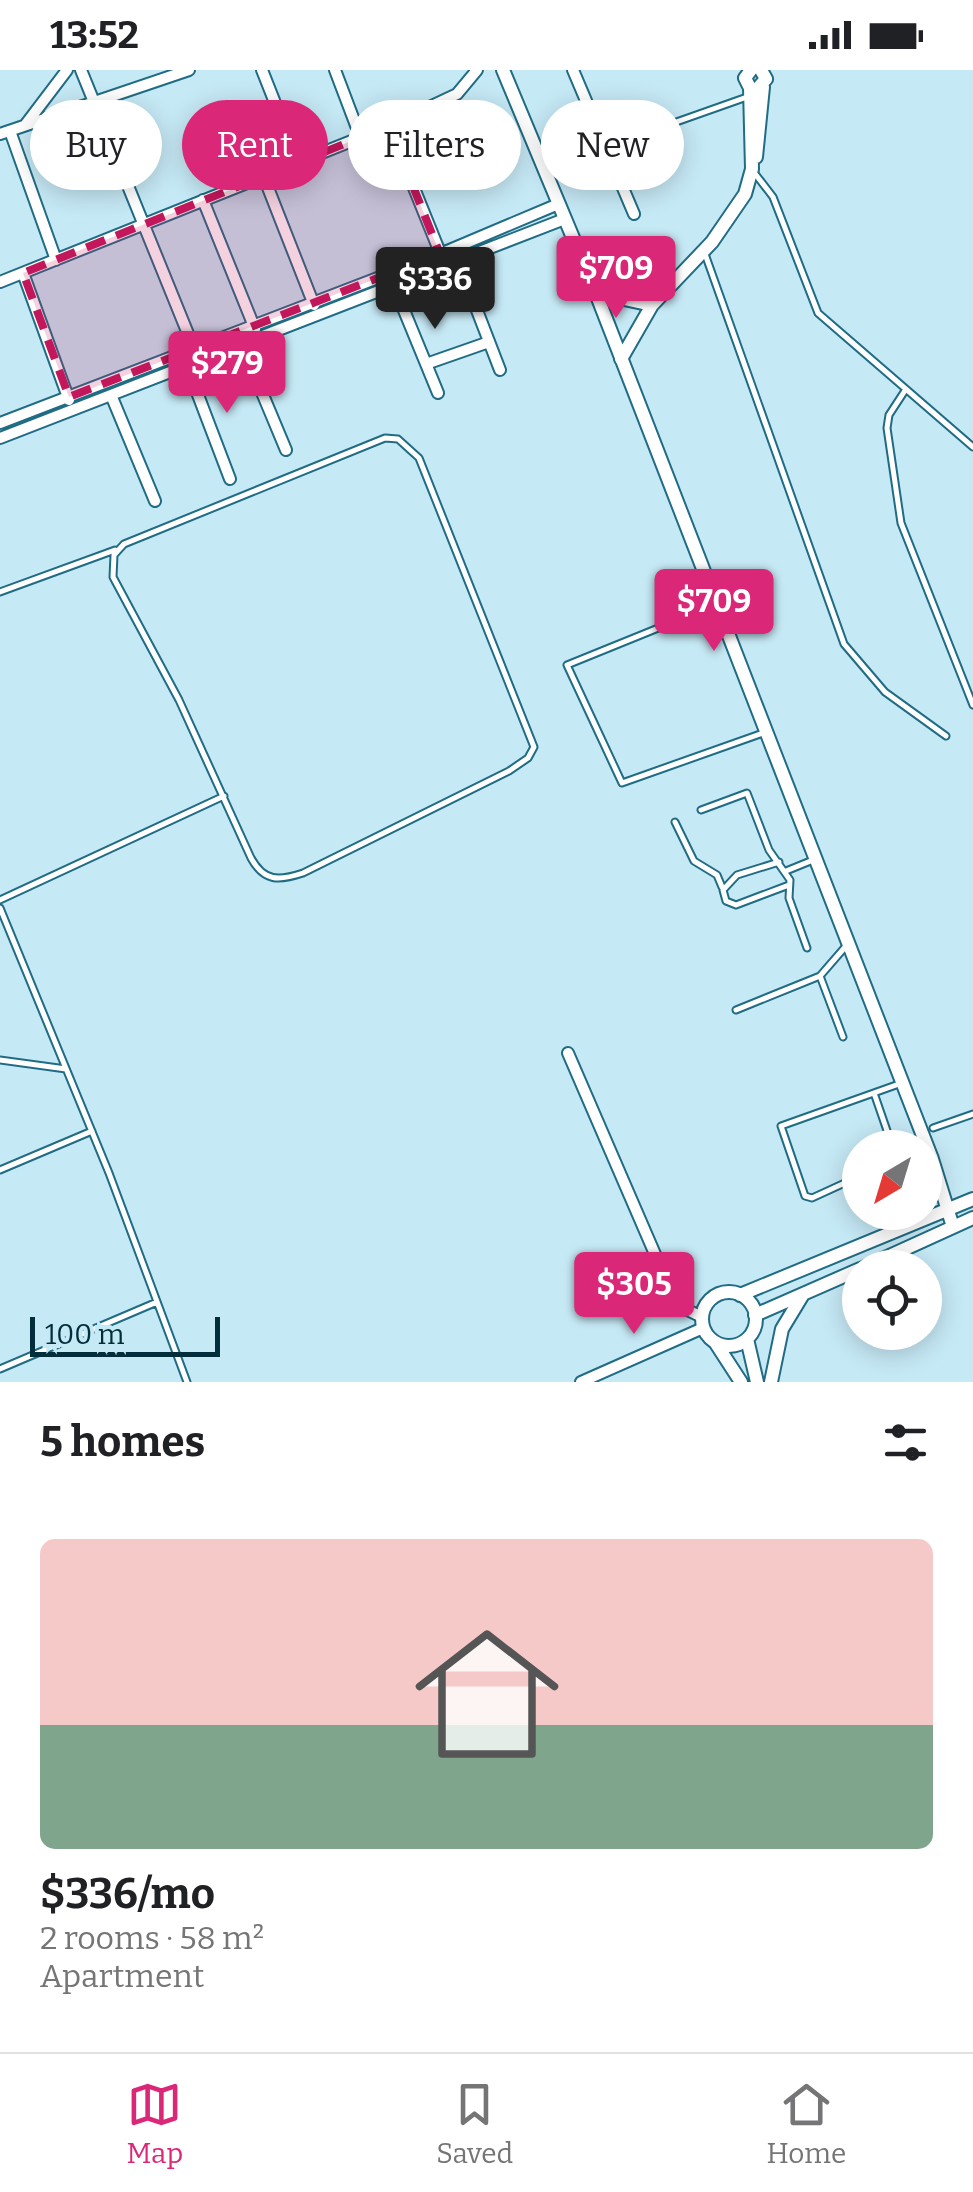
<!DOCTYPE html>
<meta charset="utf-8">
<style>
body{margin:0;font-family:Bitter,serif;background:#f2f2f2;color:#202124;height:100vh;display:flex;flex-direction:column;font-size:38px;white-space:nowrap}
*{box-sizing:border-box;margin:0}
p{font-size:32px;color:#757577}
.icon{flex:none;width:55px;height:55px;fill:none;stroke:currentColor;stroke-width:2;stroke-linecap:round;stroke-linejoin:round}
.map{position:relative;height:1312px;overflow:hidden}
.details{display:flex;flex-direction:column;background:#fff;flex:1}
.details>*{flex:none}
.guide{position:absolute;left:30px;top:30px;width:915px;height:90px;display:flex;gap:20px}
.needle{width:65px;rotate:218deg}
.buttons{position:absolute;left:842px;top:1060px;display:grid;gap:20px}
.buttons a{display:grid;place-items:center;width:100px;height:100px;border-radius:50%;background:#fff;box-shadow:0 5px 25px #0003;font-size:50px}
.scale{position:absolute;left:30px;bottom:25px;width:190px;box-sizing:border-box;padding-left:10px;border:5px solid #022e3b;border-top:0;font-size:28px;line-height:35px;white-space:nowrap;color:#022e3b;-webkit-text-stroke:8px #c6e9f6;paint-order:stroke}
.price{position:absolute;translate:-50% -85px;padding:0 22px;border-radius:10px;background:#db2777;color:#fff;font-size:32px;line-height:65px;filter:drop-shadow(0 2px 5px #0008)}
.price::after{content:'';position:absolute;left:50%;top:60px;width:30px;height:22px;margin-left:-15px;background:inherit;clip-path:polygon(0 0,100% 0,50% 100%)}
.price.active{background:#222;color:#fff}
ul{padding:0;list-style:none}
li{display:grid;align-content:center;gap:20px;height:530px;padding:0 40px}
li+li{border-top:2px solid #e0e0e0}
li span{display:grid;place-items:center;height:310px;border-radius:15px;color:#555}
li>.icon{margin-inline-start:auto}
span .icon{width:180px;height:180px;fill:#fffc;stroke-width:1}
li b{font-size:42px}
h2{display:flex;justify-content:space-between;align-items:center;height:120px;padding:0 40px;font-size:42px}
.chip{padding:0 35px;border-radius:45px;background:#fff;box-shadow:0 5px 25px #0003;font-size:35px;line-height:90px}
.chip.active{background:#db2777;color:#fff}
.status{display:flex;justify-content:space-between;align-items:center;height:70px;padding:0 50px;background:#fff;direction:ltr}
.status svg{height:28px;fill:currentColor}
.dock{display:flex;justify-content:space-around;align-items:center;height:140px;border-top:2px solid #e0e0e0;background:#fff;font-size:28px;color:#757577}
.dock a{display:grid;justify-items:center;gap:5px}
.dock .active{color:#db2777}
.map>svg:first-child{display:block}
</style>
<div class="status"><b>13:52</b><svg viewBox="0 0 49 12"><path d="M0 12V9h3v3zM5 12V6h3v6zM10 12V3h3v9zM15 12V0h3v12zM26 1h20v11H26zM47 4h2v5h-2z"/></svg></div>
<div class="map">
<svg width="973" height="1312" viewBox="0 0 973 1312">
<rect width="100%" height="100%" fill="#c6e9f6"/>
<g fill="none" stroke-linecap="round" stroke-linejoin="round">
<defs>
<path id="service" d="M631,68l116,-41
M753,101l20,26 45,116 155,134
M705,184l139,390 41,48 61,44
M906,319l-17,26 -2,13 14,95 72,182
M385,368l13,1 21,19 115,289 -6,11 -19,13 -206,102c-24,8 -39,9 -52,-15l-72,-158 -66,-123 1,-22 10,-11z
M0,522l115,-42
M715,535l-148,60 55,118 141,-50
M701,740l46,-17 22,57 21,30 -1,18 18,50
M675,752l19,39 23,14 5,12
M779,792l-42,13 -14,15 3,11 10,4 53,-20
M786,801l27,-11
M0,830l224,-104
M0,838l109,265 78,209
M820,906l23,61
M736,940l84,-34 26,-30
M0,990l66,9
M874,1023l19,55
M933,1058l40,-14
M0,1100l92,-39
M860,1106l-48,22 -7,-2 -24,-70 118,-42
M0,1299l157,-67"/>
<path id="minor" d="M81,0l114,281
M262,0l36,91
M335,0l25,66
M573,0l61,144
M26,54l41,-54
M389,56l54,134
M10,61l46,129
M0,64l189,-64
M263,105l51,130
M203,130l52,129
M458,191l42,109
M23,203l46,127
M0,212l389,-156 68,-32 20,-24
M394,216l44,107
M240,270l46,110
M426,294l63,-22
M187,296l43,113
M111,325l44,106
M0,353l440,-169 116,-49
M0,368l562,-218
M568,983l109,252 25,12
M581,1312l122,-54"/>
<path id="tertiary" d="M503,0l93,223 336,866 21,68
M757,19l9,-10 -5,-9
M756,87l7,-70
M596,223l56,12
M621,289l31,-54 60,-63 33,-48 7,-25 -2,-81 -5,-10 6,-8
M863,1198l110,-50
M702 1249a27 27 0 1 1 54 0a27 27 0 1 1-54 0Z
M740,1225l233,-96
M755,1245l105,-46
M747,1269l10,43
M715,1272l26,40
M771,1312l11,-53 20,-33"/>
</defs>
<use href="#service" stroke="#206c84" stroke-width="9"/>
<use href="#minor" stroke="#206c84" stroke-width="14"/>
<use href="#tertiary" stroke="#206c84" stroke-width="16"/>
<use href="#service" stroke="#fff" stroke-width="5"/>
<use href="#minor" stroke="#fff" stroke-width="10"/>
<use href="#tertiary" stroke="#fff" stroke-width="12"/>
</g>
<path fill="#c2185b" fill-opacity="0.2" stroke="#c2185b" stroke-width="8" stroke-dasharray="20 12" stroke-linejoin="round" d="M389,56l51,128 -371,143 -46,-124z"/>
</svg>
<div class="buttons">
<a><svg class="needle" viewBox="-14 -14 28 28"><path d="M0-13l5 13h-10z" fill="#e53935"/><path d="M0 13l5-13h-10z" fill="#757577"/></svg></a>
<a><svg class="icon" aria-label="locate" viewBox="0 0 24 24"><circle cx="12" cy="12" r="6"/><path d="M12 2v4M12 18v4M2 12h4M18 12h4"/></svg></a>
</div>
<div class="scale">100 m</div>
<b class="price" style="left:616px;top:251px">$709</b>
<b class="price active" style="left:435px;top:262px">$336</b>
<b class="price" style="left:227px;top:346px">$279</b>
<b class="price" style="left:714px;top:584px">$709</b>
<b class="price" style="left:634px;top:1267px">$305</b>
<div class="guide">
<a class="chip">Buy</a>
<a class="chip active">Rent</a>
<a class="chip">Filters</a>
<a class="chip">New</a>
</div>
</div>
<section class="details">
<h2>5 homes<svg class="icon" aria-label="filters" viewBox="0 0 24 24"><path d="M4 7h16M4 17h16"/><circle cx="9" cy="7" r="2"/><circle cx="15" cy="17" r="2"/></svg></h2>
<ul>
<li><span style="background:linear-gradient(#f6c9c9 60%,#7fa58c 0)"><svg class="icon" aria-label="home" viewBox="0 0 24 24"><path d="M3 11l9-7 9 7M6 9v11h12V9"/></svg></span><div><b>$336/mo</b><p>2 rooms · 58 m²</p><p>Apartment</p></div></li>
</ul>
</section>
<nav class="dock">
<a class="active"><svg class="icon" aria-label="map" viewBox="0 0 24 24"><path d="M3 6l6-2 6 2 6-2v14l-6 2-6-2-6 2zM9 4v14M15 6v14"/></svg>Map</a>
<a><svg class="icon" aria-label="saved" viewBox="0 0 24 24"><path d="M7 4h10v16l-5-4-5 4z"/></svg>Saved</a>
<a><svg class="icon" aria-label="home" viewBox="0 0 24 24"><path d="M3 11l9-7 9 7M6 9v11h12V9"/></svg>Home</a>
</nav>
